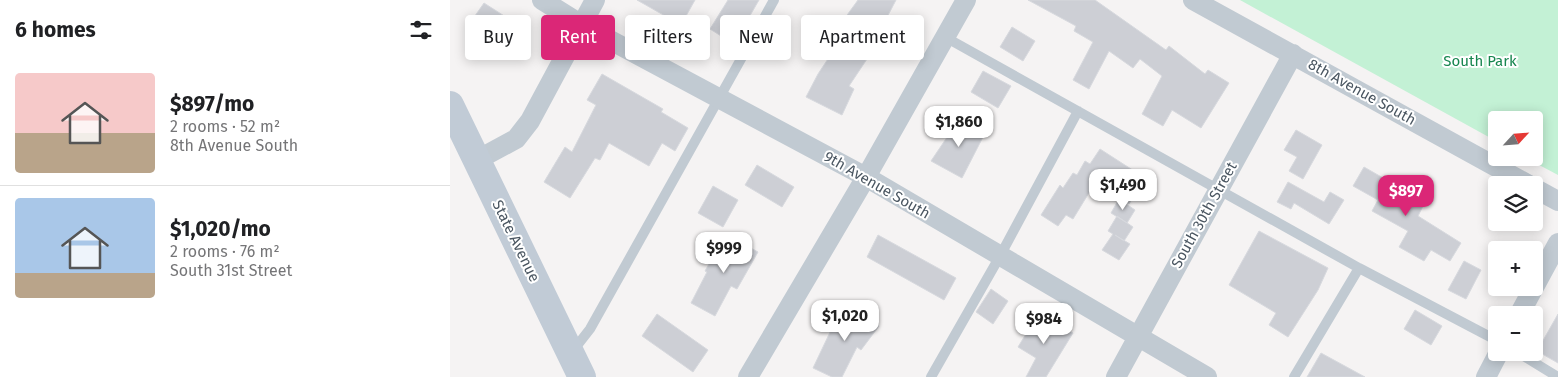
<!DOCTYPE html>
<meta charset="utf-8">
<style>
body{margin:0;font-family:"Fira Sans",sans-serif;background:#f6f6f6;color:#202124;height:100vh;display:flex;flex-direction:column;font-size:19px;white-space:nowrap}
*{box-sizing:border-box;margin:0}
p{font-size:16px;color:#757577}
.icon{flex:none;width:28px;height:28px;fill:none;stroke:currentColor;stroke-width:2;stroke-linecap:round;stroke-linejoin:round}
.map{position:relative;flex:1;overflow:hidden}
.panel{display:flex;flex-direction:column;background:#fff;width:450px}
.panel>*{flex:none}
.banner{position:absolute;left:15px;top:15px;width:475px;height:45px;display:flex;gap:10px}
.needle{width:32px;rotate:64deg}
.tools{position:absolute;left:1038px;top:111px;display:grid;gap:10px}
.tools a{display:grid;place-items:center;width:55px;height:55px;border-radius:5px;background:#fff;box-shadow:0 2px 12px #0003;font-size:25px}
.price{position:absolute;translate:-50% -42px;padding:0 11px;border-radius:10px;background:#fff;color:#222;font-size:16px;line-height:32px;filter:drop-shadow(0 1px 2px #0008)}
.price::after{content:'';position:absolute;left:50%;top:30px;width:15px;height:11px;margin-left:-8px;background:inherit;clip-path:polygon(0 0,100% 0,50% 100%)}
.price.active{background:#db2777;color:#fff}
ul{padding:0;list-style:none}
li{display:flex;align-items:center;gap:15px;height:125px;padding:0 15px}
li+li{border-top:1px solid #e0e0e0}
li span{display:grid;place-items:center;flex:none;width:140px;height:100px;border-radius:5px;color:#555}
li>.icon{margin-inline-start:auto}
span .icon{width:60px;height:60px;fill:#fffc;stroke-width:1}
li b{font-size:21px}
h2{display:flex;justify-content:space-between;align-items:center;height:60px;padding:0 15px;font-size:21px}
.tag{padding:0 18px;border-radius:5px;background:#fff;box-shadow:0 2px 12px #0003;font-size:18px;line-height:45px}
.tag.active{background:#db2777;color:#fff}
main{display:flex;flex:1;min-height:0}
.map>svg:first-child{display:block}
</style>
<main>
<section class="panel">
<h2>6 homes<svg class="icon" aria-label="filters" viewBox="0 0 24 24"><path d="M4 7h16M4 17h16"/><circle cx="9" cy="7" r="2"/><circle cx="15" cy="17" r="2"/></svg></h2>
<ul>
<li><span style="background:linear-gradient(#f6c9c9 60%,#b9a48a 0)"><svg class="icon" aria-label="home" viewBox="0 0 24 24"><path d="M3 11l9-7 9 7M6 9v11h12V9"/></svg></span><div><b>$897/mo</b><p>2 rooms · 52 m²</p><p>8th Avenue South</p></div></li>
<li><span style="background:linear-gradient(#a9c7e8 75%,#b9a48a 0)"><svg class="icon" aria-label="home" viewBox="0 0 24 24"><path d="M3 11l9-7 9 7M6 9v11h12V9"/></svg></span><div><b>$1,020/mo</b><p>2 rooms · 76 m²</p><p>South 31st Street</p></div></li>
</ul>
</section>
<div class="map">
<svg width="1108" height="377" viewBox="0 0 1108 377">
<rect width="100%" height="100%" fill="#f5f3f3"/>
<path fill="#c3f1d5" d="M790,0h318v175l-32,-17h8v-38h-38v21z"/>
<path fill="#cdcfd5" stroke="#d7d9de" d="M187,0h58l-14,25z
M278,0h31l-15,26 4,3 -11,17 -27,-17z
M408,0h38l-13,25 7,5 -15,17 -26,39 5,3 -12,26 -36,-18 12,-23 31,-47 -7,-5z
M578,0h67l71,50 3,-4 36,28 3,-4 21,13 -28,45 -29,-18 -9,16 -21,-12 20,-38 -22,-17 -7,9 -24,-17 -20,38 -16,-9 20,-38 -19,-11 2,-5z
M34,3l39,25 -13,21 -40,-26z
M562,27l23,14 -12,20 -23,-14z
M533,71l28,15 -13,22 -27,-16z
M152,74l61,35 -2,3 27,16 -13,23 -13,-8 -13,23 -40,-23 -9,17 -5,-2 -25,40 -26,-16 21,-35 7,5 24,-47 -9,-5z
M510,118l25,15 -23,45 -31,-17z
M846,130l26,15 -19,34 -14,-8 8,-14 -13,-7z
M650,149l45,29 -16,26 -34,-21 -22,36 -7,-4 -8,11 -17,-11 19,-30 3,3 10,-15 4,2 8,-14 5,3z
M307,165l37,22 -12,20 -37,-22z
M914,167l61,35 -7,14 43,27 -11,18 -19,-11 -7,11 -25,-14 9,-16 -36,-20 6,-11 -25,-14z
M838,182l36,20 6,-10 14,8 -15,24 -35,-21 -3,6 -14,-7z
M263,186l25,14 -15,27 -25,-14z
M669,199l16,11 -8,13 -16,-10z
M667,216l16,11 -9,14 -9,-6 15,9 -11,16 -17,-10 11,-16 -5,-3z
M809,231l69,37 -10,22 -30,47 -19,-12 7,-12 -47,-28z
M276,234l32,18 -21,37 -6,-3 -16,30 -24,-13 16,-31 -2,-1z
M428,235l78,43 -12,22 -77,-43z
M1014,261l17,9 -15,29 -18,-9z
M541,289l17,12 -15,23 -17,-12z
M400,304l29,22 -18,24 -4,-3 -15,30h-10l-19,-9 19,-40z
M965,310l27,16 -11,19 -27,-16z
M589,313l34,20 -27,44h-20l10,-19 -18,-11z
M207,314l51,36 -15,22 -51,-36z
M1108,314v49l-21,-12z
M871,353l44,24h-58z"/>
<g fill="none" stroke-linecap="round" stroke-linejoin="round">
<path stroke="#c1cad2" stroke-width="10" d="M495,37l414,231 137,72
M122,352l18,-23 184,-329
M1067,352l41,25
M481,377l69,-121 78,-145
M844,377l65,-109"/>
<path stroke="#c1cad2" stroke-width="20" d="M92,0l40,25 284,152 341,200
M743,0l336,185
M27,160l39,-21 14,-18 65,-121
M1084,188l24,13
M1069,315l39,-72
M298,377l118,-200 100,-177
M666,377l177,-323
M1036,377l13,-25"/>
<path stroke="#c1cbd6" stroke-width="28" d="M0,105l132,272"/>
</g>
<g text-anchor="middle" stroke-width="4" stroke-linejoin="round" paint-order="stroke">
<g font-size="15" fill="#17864f" stroke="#fff">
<text x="1030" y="66">South Park</text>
</g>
<g font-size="15" fill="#4a5661" stroke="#fff">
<text transform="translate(912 92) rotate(29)" y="5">8th Avenue South</text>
<text transform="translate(427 185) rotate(30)" y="5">9th Avenue South</text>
<text transform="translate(754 215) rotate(-61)" y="5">South 30th Street</text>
<text transform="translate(66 241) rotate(64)" y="5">State Avenue</text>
</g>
</g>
</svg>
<div class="tools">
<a><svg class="needle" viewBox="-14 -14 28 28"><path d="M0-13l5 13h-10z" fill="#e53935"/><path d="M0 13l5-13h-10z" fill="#757577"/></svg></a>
<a><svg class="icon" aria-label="layers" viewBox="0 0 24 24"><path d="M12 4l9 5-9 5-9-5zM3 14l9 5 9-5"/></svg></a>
<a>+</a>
<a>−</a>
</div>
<b class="price" style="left:509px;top:148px">$1,860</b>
<b class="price" style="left:673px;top:211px">$1,490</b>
<b class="price active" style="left:956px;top:217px">$897</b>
<b class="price" style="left:274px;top:274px">$999</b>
<b class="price" style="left:395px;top:342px">$1,020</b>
<b class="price" style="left:594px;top:345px">$984</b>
<div class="banner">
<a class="tag">Buy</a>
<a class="tag active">Rent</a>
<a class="tag">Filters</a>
<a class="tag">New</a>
<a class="tag">Apartment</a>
</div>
</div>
</main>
